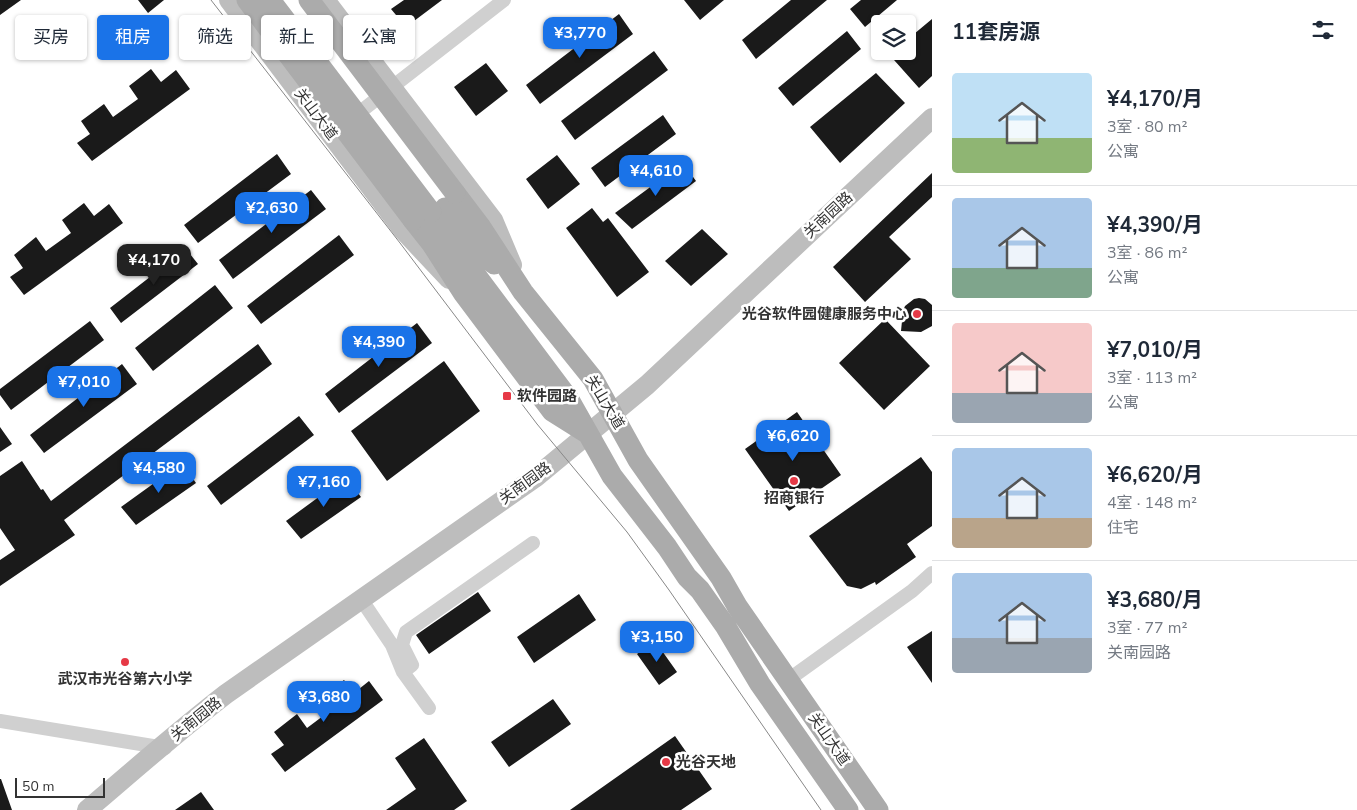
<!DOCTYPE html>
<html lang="zh">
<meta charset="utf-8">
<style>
body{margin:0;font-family:"Nunito Sans","Noto Sans SC",sans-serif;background:#f6f6f7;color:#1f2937;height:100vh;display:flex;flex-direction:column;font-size:19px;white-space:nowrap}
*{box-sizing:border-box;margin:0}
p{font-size:16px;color:#747a83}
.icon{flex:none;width:28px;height:28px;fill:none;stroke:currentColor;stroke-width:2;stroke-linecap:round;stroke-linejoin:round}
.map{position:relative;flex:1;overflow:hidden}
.details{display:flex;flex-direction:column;background:#fff;width:425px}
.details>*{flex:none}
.hud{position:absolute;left:15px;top:15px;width:475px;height:45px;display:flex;gap:10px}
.buttons{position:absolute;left:871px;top:15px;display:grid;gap:10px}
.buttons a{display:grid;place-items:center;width:45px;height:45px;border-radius:5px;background:#fff;box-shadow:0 1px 4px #0004;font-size:25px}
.scale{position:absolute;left:15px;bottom:12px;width:90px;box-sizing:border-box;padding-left:5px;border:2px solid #333;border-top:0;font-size:14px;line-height:18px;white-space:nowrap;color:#333;-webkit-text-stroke:4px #fff;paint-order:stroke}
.price{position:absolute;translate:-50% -42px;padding:0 11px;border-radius:10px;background:#1a73e8;color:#fff;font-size:16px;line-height:32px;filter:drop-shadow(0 1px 2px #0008)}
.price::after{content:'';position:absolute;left:50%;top:30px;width:15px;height:11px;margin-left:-8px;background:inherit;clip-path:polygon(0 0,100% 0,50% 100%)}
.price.selected{background:#222;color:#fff}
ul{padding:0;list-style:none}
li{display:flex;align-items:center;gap:15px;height:125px;padding:0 20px}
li+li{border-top:1px solid #e0e1e3}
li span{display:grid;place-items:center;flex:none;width:140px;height:100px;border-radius:5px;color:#555}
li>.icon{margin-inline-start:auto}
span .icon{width:60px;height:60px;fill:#fffc;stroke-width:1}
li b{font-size:21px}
h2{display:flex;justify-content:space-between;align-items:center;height:60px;padding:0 20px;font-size:21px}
.chip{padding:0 18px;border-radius:5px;background:#fff;box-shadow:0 1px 4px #0004;font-size:18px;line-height:45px}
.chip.selected{background:#1a73e8;color:#fff}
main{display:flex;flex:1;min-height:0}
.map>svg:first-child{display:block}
</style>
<main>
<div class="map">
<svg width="932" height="810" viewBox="0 0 932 810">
<rect width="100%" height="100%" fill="#fff"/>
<path fill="#1a1a1a" d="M0,0h21l-21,15z
M138,0h26l-16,13z
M404,0h38l-36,27 -15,-18z
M684,0h40l-24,20z
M791,0h36l-71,59 -14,-19z
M861,0h36l-32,27 -15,-18z
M619,14l14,20 -93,70 -14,-19z
M932,19v57l-13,12 -33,-37h22v-12z
M847,31l14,18 -68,57 -15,-18z
M654,51l14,19 -93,70 -14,-19z
M486,63l22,28 -32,25 -22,-29z
M151,69l10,13 15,-12 14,19 -98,72 -15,-18 13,-9 -9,-13 23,-17 9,13 25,-18 -9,-13z
M876,73l29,30 -65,60 -30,-36z
M663,115l13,19 -71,53 -14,-19z
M277,154l14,20 -93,69 -14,-18z
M557,155l23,29 -32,25 -22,-30z
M683,163l13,18 -64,48 -17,-16z
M932,173v24l-43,40 22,22 -46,43 -32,-35z
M311,190l15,19 -93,70 -14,-19z
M84,203l10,13 15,-12 14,19 -99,72 -14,-18 13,-9 -9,-13 22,-18 10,14 25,-18 -9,-13z
M592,208l11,14 5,-4 41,54 -32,25 -51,-69z
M702,229l26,25 -37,32 -26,-25z
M339,235l15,20 -93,69 -14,-18z
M186,249l12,15 -77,59 -11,-15z
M215,285l18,23 -80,63 -18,-23z
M919,298l6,1 7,6v21l-11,6 -20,-1 2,-20 2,-5 9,-7z
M885,319l45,47 -46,44 -45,-47z
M90,321l14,19 -93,70 -11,-15v-6z
M417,323l15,20 -93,70 -14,-19z
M258,344l14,20 -208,156 11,15 -75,51v-26l15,-10 -15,-22v-52l22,-15 19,29 2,-1 8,12z
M444,361l36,50 -93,70 -36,-50z
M122,364l15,20 -93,69 -14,-18z
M797,412l44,63 -52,36 -44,-62z
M299,416l15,19 -93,70 -14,-19z
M0,427l12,17 -12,8z
M921,457l11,15v54l-25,18 9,13 -40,28 -1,-3 -14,7 -14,-3 -38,-50z
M182,463l14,20 -60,42 -15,-18z
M346,477l15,20 -60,42 -15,-18z
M478,592l13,19 -62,43 -13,-19z
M579,594l17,26 -62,43 -17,-26z
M932,631v52l-25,-36z
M655,641l22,31 -18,13 -22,-31z
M344,680l10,13 15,-12 14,19 -98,72 -14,-18 13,-9 -10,-13 23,-18 10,14 24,-18 -9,-13z
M553,699l18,25 -62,43 -18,-25z
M675,736l37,53 -31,21h-111z
M424,738l43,63 -13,9h-68l30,-21 -21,-31z
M0,779h1l11,31h-12z
M201,792l13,18h-39z"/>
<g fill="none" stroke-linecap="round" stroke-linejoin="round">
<path stroke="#d0d0d0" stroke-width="14" d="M351,119l153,-119
M361,599l31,46 11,27 26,36
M403,672l9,-7 -10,-20 4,-13 127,-89
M788,680l124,-89 20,-18
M0,721l165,27"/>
<path stroke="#bdbdbd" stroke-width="20" d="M229,0l174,230 46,49
M325,0l168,220 19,45
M87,810c46,-39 91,-79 139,-116l310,-217 111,-92 285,-267"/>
<path stroke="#ababab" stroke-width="21" d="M455,193l25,33 43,66 70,87 45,81 83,118 16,28 141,204
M445,208l22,30 27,26
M431,212l26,38 111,148 44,78 55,71 20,30 13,13 26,37 34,57 88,126
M413,220l19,24 32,50 88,117 35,22"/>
<path stroke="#888" stroke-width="1" d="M211,0l189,243 137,181 90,108 42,58 152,220"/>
<path stroke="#ababab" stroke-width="21" d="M247,0l166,220
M270,0l161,212
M309,0l146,193"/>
</g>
<g fill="#e63946" stroke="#fff" stroke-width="2">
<circle cx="917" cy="314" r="5"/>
<rect x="502" y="391" width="10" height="10" rx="2.5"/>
<circle cx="794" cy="481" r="5"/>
<circle cx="125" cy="662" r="5"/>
<circle cx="666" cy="762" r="5"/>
</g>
<g text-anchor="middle" stroke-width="5" stroke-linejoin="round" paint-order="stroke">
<g font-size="15" fill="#333" stroke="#fff">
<text transform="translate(316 114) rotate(53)" y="5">关山大道</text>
<text transform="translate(828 215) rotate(-43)" y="5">关南园路</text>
<text transform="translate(605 402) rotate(59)" y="5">关山大道</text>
<text transform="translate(525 483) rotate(-36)" y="5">关南园路</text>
<text transform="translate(196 719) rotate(-39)" y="5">关南园路</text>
<text transform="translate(829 739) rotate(55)" y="5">关山大道</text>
</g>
<g font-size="15" font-weight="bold" fill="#333" stroke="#fff" text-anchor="start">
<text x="907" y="319" text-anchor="end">光谷软件园健康服务中心</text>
<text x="517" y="401">软件园路</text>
<text x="794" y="503" text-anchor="middle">招商银行</text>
<text x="125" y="684" text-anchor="middle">武汉市光谷第六小学</text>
<text x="676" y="767">光谷天地</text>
</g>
</g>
</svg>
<div class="buttons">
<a><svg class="icon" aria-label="layers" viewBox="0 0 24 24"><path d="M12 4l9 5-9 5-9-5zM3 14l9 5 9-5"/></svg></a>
</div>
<div class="scale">50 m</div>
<b class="price" style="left:580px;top:59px">¥3,770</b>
<b class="price" style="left:656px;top:197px">¥4,610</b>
<b class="price" style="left:272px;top:234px">¥2,630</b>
<b class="price selected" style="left:154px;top:286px">¥4,170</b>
<b class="price" style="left:379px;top:368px">¥4,390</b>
<b class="price" style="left:84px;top:408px">¥7,010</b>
<b class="price" style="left:793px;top:462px">¥6,620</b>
<b class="price" style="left:159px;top:494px">¥4,580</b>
<b class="price" style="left:324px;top:508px">¥7,160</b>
<b class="price" style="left:657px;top:663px">¥3,150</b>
<b class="price" style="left:324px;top:723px">¥3,680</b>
<div class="hud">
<a class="chip">买房</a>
<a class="chip selected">租房</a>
<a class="chip">筛选</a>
<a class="chip">新上</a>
<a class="chip">公寓</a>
</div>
</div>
<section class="details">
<h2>11套房源<svg class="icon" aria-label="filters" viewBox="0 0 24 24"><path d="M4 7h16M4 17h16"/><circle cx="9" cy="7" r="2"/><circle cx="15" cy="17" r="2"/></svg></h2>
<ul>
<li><span style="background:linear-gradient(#bfe0f5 65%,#8fb573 0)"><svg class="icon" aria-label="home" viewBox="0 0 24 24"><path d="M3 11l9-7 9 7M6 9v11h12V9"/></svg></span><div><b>¥4,170/月</b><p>3室 · 80 m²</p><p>公寓</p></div></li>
<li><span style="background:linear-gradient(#a9c7e8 70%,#7fa58c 0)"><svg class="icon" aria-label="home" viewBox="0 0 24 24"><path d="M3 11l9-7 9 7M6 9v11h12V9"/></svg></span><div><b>¥4,390/月</b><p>3室 · 86 m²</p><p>公寓</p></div></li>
<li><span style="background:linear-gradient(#f6c9c9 70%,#9aa5b1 0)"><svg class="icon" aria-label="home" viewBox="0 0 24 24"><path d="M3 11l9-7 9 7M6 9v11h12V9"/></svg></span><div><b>¥7,010/月</b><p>3室 · 113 m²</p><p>公寓</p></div></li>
<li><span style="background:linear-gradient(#a9c7e8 70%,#b9a48a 0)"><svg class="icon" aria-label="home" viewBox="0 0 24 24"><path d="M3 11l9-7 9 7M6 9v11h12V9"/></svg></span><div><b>¥6,620/月</b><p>4室 · 148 m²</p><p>住宅</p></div></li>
<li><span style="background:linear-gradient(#a9c7e8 65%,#9aa5b1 0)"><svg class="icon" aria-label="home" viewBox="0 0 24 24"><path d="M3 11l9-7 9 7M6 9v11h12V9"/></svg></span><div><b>¥3,680/月</b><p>3室 · 77 m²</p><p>关南园路</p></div></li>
</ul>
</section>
</main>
